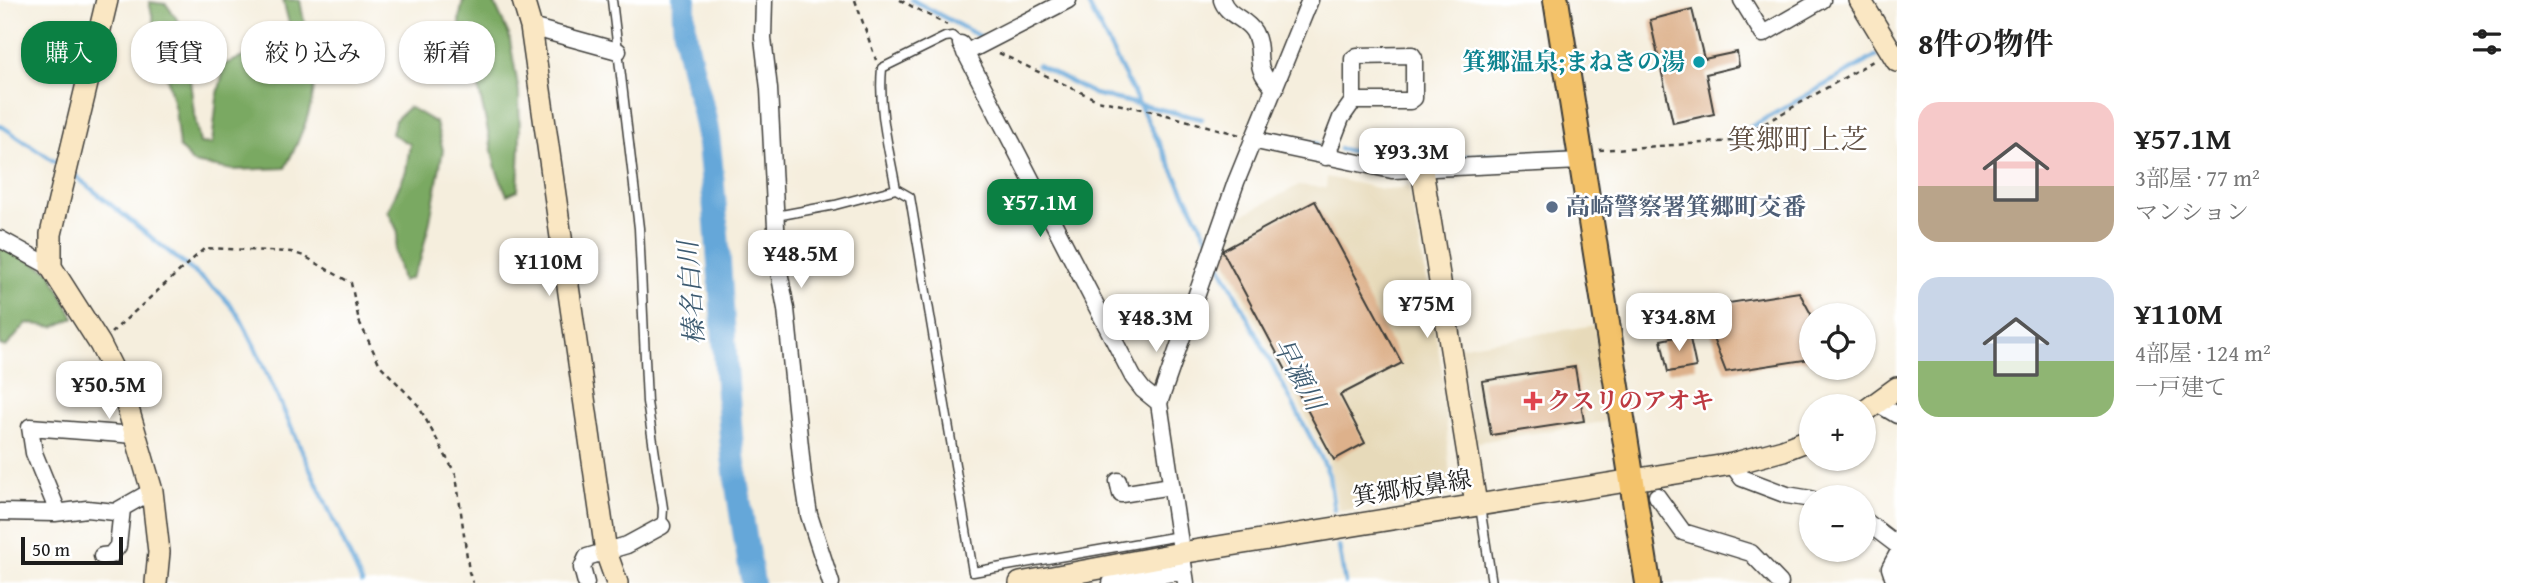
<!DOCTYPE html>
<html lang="ja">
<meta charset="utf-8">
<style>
body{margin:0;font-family:"Gentium Book Plus","Noto Serif JP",serif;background:#f6f6f6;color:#222;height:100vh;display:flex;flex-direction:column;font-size:26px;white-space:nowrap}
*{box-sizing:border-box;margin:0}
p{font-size:23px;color:#767676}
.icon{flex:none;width:38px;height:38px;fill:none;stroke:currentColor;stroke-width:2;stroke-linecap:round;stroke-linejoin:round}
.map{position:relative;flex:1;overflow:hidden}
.details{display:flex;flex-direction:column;background:#fff;width:630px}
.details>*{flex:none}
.guide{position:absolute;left:21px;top:21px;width:665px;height:63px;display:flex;gap:14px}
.controls{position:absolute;left:1799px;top:303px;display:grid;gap:14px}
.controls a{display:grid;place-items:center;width:77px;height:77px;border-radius:50%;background:#fff;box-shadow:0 2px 5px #0004;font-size:35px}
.scale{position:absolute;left:21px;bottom:18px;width:102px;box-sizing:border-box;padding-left:7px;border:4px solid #1c1c1c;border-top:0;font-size:19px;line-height:24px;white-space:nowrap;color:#1c1c1c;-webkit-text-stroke:5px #fff;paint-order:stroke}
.price{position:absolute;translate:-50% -60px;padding:0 16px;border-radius:14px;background:#fff;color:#222;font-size:23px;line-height:46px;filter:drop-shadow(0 2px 4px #0008)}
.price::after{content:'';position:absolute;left:50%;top:42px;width:21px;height:16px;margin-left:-10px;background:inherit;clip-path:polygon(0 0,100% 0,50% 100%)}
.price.on{background:#0b8043;color:#fff}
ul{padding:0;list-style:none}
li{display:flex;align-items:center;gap:21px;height:175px;padding:0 21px}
li span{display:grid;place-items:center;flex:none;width:196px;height:140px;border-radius:21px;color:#555}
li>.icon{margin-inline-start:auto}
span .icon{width:84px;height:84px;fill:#fffc;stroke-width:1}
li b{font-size:30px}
h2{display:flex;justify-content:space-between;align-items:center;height:84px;padding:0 21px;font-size:30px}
.chip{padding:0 24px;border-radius:28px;background:#fff;box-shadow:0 2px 5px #0004;font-size:24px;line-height:63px}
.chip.on{background:#0b8043;color:#fff}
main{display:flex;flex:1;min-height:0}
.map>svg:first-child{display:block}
</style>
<main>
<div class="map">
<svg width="1897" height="583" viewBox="0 0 1897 583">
<rect width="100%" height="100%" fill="#fff"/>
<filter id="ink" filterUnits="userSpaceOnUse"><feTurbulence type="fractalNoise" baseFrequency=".0143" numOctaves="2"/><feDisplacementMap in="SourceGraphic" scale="14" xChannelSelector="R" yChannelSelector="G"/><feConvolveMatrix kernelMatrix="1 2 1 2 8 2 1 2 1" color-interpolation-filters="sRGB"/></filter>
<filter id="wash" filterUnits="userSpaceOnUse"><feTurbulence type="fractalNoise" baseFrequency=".00686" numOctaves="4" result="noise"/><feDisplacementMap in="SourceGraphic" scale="28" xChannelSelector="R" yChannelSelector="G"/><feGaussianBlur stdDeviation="1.57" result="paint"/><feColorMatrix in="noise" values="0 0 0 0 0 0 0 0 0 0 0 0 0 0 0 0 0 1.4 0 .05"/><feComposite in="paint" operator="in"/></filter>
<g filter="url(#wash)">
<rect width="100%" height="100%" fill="#f5eedd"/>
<path fill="#e7daba" d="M1327,177l55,12h18l9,-5 35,197 6,101 -97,17 1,11h-15l-11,-51 -108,-206 7,-17 17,-22 55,-29 27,3z
M1595,325l15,96 -137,22 -15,-96z"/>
<path fill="#7aa962" stroke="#4b623f" stroke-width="2" d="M283,0h17c4,25 13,56 14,81 1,25 -17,65 -29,87l-52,2 -40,-7 -14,-16 -4,-37 -26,-108 17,2 18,25 10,84 6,30 12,1 5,-46 8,-34 37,-14 19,-4 10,-15z
M463,0h30l16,35 10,57 1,51 -2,47 -11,5 -11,-26 -20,-93 -17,-55z
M409,107l27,16 7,27 -13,71 -10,40 -9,17 -9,3 -7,-29 3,-20 -10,-21 18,-40 4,-27 -18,-10 3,-14z
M0,245l50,26 24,47 -20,9 -27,-4 -21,24 -6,-2z"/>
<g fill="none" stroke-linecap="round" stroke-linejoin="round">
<path stroke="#65a7d9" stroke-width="4.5" d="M912,0l71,38
M1086,0l122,239
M1038,65l56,29 108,25
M0,125l60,40
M1265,133l52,11
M1733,137l143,-81
M1340,149l62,11 167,-9
M73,174l148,120 17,20 16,31 108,238
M1218,261l105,200 6,14 5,35
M1339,546l6,37"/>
<path stroke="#65a7d9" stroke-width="24" d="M684,0c-3,53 20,94 25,145 11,101 14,201 23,302 5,45 13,91 21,136"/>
</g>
<g id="blocks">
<path fill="#ddb18b" d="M1692,9l12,50 33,-7 2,14 -33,8 8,40 -41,9 -23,-103z
M1315,201l87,162 -62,32 25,48 -31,17 -111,-208v-2z
M1799,292l12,22v45l-85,13 -14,-36 4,-31z
M1689,334l7,33 -28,5 -7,-32z
M1575,367l9,54 -93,14 -9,-54z"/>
</g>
</g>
<g filter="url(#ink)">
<use href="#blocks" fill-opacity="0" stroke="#3d3c39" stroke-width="2"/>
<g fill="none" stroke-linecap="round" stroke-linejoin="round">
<defs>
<path id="lane" d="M612,0l27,228 8,174 16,106 -1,18
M896,189c-7,-39 -18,-80 -14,-121l63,-31 7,-1 9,8
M776,216l59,-11 61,-16 14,8 63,375 206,-36
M1477,507l4,6 11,70"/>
<path id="street" d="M764,0l-1,38 6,51 9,177 8,43 17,167 6,39 22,68
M1222,0c5,16 24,18 32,32 12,23 -5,31 21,57
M1742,0l21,34 59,-34
M531,27l87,24
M961,44l172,333 10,13 16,13
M965,53l103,-53
M1253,139l8,3 131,28 189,-9
M1326,157l15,-39 12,-17v-42l4,-3 55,-1 2,3v40l-4,3h-57
M0,239l51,28
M1877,403l20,12
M1732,464l10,14 45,17 24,4
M1118,481l3,13 50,-8
M1657,496l26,36 68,21 29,30
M0,512l55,1 32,-4 28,3 37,-21
M58,512l-24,-59 -4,-26 105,8
M1864,520l33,25
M102,556l9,-1 7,-9 4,-37
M586,583l-4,-15 5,-11 40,-12 35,-19
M1111,583l73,-12
M1186,583l-27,-180 77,-221 74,-182
M1895,583l-5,-15 7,-13"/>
<path id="secondary" d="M107,0l-56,234v33l49,77 22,44 30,103 7,61 -3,31
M523,0l8,27 75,525 11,31
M1860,0l37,61
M1422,170l54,334
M1864,412l33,-24
M1020,583l161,-30 551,-89 51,-14 28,-11"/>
<path id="primary" d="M1556,0l92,583"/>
</defs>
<use href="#lane" stroke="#3d3c39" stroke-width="11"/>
<use href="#street" stroke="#3d3c39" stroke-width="19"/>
<use href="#secondary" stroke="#3d3c39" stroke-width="24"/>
<use href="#primary" stroke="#3d3c39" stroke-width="28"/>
<path stroke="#3d3c39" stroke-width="2.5" stroke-dasharray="5 5" stroke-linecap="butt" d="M855,0l21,60
M900,0l47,25
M999,53l98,47 55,11 88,24
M1599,150l135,-9 141,-81
M111,333l94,-85 86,4 13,4 47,27 8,38 21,44 38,40 38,70 13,97 4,11"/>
<use href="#lane" stroke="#fff" stroke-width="8"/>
<use href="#street" stroke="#fff" stroke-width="16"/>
<use href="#secondary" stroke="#fae7c3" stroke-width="21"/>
<use href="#primary" stroke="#f3c26a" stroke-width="24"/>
</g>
</g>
<circle fill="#0f9aa8" stroke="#fff" stroke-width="2.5" cx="1699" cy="62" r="7"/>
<circle fill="#5c6f8a" stroke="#fff" stroke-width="2.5" cx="1552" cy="207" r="7"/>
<path fill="#e0444e" stroke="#fff" stroke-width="2.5" d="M1529.5 390.5h7v7h7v7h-7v7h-7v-7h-7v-7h7z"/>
<g text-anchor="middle" stroke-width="5" stroke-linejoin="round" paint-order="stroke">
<g font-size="24" font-weight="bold" fill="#0d838f" stroke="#fff" text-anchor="end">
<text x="1685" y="70">箕郷温泉;まねきの湯</text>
</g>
<g font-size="24" font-weight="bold" fill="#4e5e75" stroke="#fff" text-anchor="start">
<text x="1566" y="215">高崎警察署箕郷町交番</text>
</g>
<g font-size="24" font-weight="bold" fill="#be3a42" stroke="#fff" text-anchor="start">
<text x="1547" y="409">クスリのアオキ</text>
</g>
<g font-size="24" fill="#1c1c1c" stroke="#fff">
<text transform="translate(1412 488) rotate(-9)" y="8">箕郷板鼻線</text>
</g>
<g font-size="26" font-style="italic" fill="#3d5b71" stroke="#fff">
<text transform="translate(691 293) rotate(-94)" y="9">榛名白川</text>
<text transform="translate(1299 374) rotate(62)" y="9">早瀬川</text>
</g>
<g font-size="28" fill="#605043" stroke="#fff">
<text x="1798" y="149">箕郷町上芝</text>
</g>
</g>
</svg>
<div class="controls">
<a><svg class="icon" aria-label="locate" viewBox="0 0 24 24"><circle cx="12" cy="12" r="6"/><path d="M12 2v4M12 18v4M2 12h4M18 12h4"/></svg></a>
<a>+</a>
<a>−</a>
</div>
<div class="scale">50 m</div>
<b class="price" style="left:1412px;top:188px">¥93.3M</b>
<b class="price on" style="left:1040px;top:239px">¥57.1M</b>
<b class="price" style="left:801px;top:290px">¥48.5M</b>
<b class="price" style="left:549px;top:298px">¥110M</b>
<b class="price" style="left:1427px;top:340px">¥75M</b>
<b class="price" style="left:1679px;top:353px">¥34.8M</b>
<b class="price" style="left:1156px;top:354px">¥48.3M</b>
<b class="price" style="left:109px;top:421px">¥50.5M</b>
<div class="guide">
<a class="chip on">購入</a>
<a class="chip">賃貸</a>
<a class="chip">絞り込み</a>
<a class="chip">新着</a>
</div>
</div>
<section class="details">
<h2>8件の物件<svg class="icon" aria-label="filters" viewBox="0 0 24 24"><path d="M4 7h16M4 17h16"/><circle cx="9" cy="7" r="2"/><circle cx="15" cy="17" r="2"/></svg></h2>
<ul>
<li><span style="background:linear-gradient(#f6c9c9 60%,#b9a48a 0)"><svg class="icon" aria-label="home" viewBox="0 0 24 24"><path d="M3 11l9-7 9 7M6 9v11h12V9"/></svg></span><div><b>¥57.1M</b><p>3部屋 · 77 m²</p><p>マンション</p></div></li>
<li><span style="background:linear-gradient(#c9d6e8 60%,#8fb573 0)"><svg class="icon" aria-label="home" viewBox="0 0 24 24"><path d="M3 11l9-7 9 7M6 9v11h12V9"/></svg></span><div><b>¥110M</b><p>4部屋 · 124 m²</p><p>一戸建て</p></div></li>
</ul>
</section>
</main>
